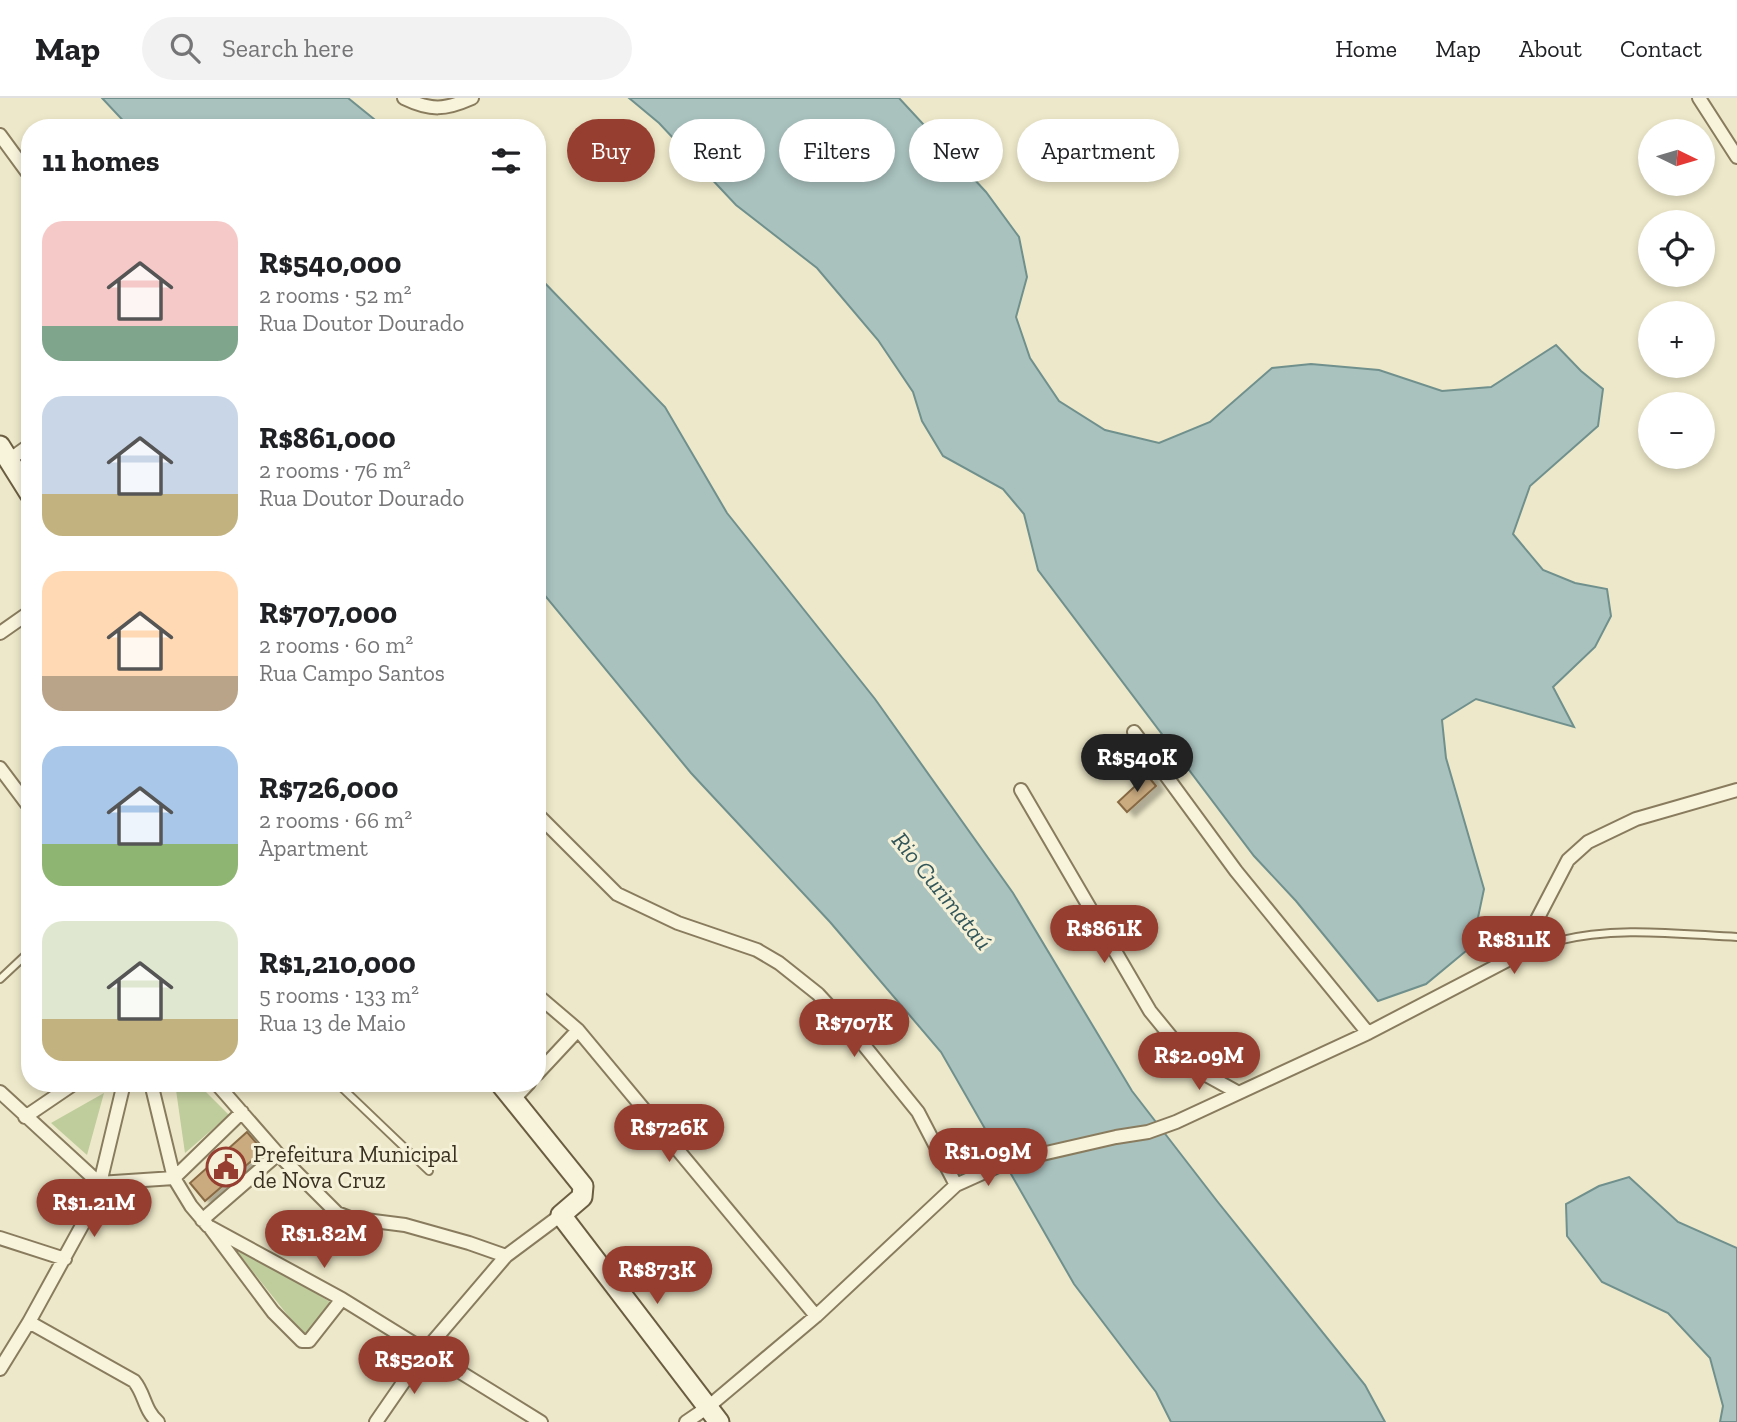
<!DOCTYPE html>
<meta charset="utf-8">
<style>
body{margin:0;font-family:"Zilla Slab",serif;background:#f2f2f2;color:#202124;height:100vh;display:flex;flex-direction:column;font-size:26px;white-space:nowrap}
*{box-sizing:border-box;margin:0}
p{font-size:23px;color:#757577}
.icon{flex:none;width:38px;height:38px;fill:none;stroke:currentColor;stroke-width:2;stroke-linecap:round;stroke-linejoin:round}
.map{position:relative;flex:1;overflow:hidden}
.details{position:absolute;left:21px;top:21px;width:525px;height:973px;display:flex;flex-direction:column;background:#fff;border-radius:28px;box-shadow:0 4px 10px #0003}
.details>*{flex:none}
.top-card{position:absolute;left:567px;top:21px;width:665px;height:63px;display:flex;gap:14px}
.needle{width:46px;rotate:95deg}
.buttons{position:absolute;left:1638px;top:21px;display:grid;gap:14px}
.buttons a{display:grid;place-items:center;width:77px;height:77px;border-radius:50%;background:#fff;box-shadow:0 4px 10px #0003;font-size:35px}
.price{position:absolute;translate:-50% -60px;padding:0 16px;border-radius:24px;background:#963f30;color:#fff;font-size:23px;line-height:46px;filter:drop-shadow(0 2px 4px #0008)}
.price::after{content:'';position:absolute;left:50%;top:42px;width:21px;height:16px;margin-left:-10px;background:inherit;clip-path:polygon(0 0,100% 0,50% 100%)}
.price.selected{background:#222;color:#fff}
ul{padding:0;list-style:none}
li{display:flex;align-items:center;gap:21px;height:175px;padding:0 21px}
li span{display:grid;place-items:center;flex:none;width:196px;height:140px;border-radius:21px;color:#555}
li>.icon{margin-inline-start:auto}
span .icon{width:84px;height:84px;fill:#fffc;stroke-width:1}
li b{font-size:30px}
h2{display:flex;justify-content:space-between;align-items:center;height:84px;padding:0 21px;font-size:30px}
.chip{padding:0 24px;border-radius:32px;background:#fff;box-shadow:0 4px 10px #0003;font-size:24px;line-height:63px}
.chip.selected{background:#963f30;color:#fff}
header{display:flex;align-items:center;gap:42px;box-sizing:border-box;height:98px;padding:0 35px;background:#fff;border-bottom:2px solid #e0e0e0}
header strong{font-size:33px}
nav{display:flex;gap:38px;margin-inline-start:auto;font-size:24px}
.search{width:490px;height:63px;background:#f2f2f2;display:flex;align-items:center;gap:18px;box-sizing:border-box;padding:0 24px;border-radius:38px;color:#757577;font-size:26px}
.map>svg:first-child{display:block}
</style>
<header>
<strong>Map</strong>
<div class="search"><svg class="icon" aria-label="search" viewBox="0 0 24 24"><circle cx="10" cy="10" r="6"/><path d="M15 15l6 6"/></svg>Search here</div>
<nav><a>Home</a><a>Map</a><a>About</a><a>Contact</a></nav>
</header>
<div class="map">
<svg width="1737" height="1324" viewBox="0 0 1737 1324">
<defs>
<filter id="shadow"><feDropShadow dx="8" dy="4.5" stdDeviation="2" flood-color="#0004"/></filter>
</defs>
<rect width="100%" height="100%" fill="#ede8c9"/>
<path fill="#bfcc9c" d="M175,985h22l32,32 -44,38z
M104,995l-17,62 -36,-32z
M227,1141l108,66 -30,32z"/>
<path fill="#a9c2be" stroke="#70908d" stroke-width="2" d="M102,0h246l37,30h-255z
M629,0h270l87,94 33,45 8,40 -11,40 14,41 29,43 46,29 54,13 51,-21 62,-54 39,-4 68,6 63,21 49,-4 65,-42 25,26 22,18 -5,37 -68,60 -17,48 30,36 32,13 32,6 4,27 -16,31 -42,40 21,40 -98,-28 -34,21 4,38 38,131 -12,57 -46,38 -48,17 -82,-100 -42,-45 -216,-286 -14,-56 -21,-25 -60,-33 -21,-35 -9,-29 -35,-52 -61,-72 -81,-63 -77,-82z
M537,177l128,132 62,106 148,186 138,194 119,198 85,110 148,184 20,37h-214l-15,-30 -82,-108 -133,-232 -111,-130 -139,-149 -154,-187z
M1629,1079l49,45 59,26v174h-17l3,-16 -13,-48 -42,-45 -66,-31 -35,-46 -1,-32 33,-18z"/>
<path fill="#caab80" stroke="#886a44" stroke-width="2" filter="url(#shadow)" d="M1147,677l9,11 -29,26 -9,-10z
M247,1034l16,19 -58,50 -15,-18z"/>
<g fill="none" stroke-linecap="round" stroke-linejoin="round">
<defs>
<path id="lane" d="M1511,861c15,-6 30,-14 46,-18 59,-15 120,-7 180,-4
M0,881l30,-28
M337,985l92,88"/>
<path id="street" d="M404,0c27,13 41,12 68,0
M1699,0l38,59
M0,37l30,41
M9,362l21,-15
M0,535l30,-21
M1134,634l102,139 132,162
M0,670l30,40
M1021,692l129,221 49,60 38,21
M537,716l80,80 61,29 79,27 22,13 39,31 36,39 64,79 38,73
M537,897l41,35 238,286
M537,976l41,-44
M151,985l23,95 17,28 17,20 134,73 199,123
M216,985l62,71 59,59 13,5 55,7 64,18 37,13
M0,994l99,91 75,-5 68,-66
M514,1001l15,-16
M25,1019l50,-34
M202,1122l76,-66
M211,1131l62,83 29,29h7l33,-42
M0,1140l65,21
M29,1224l105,59c11,13 10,29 24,41
M0,1271l29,-47 67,-122 28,-117
M376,1324l49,-71 81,-95 55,-41
M686,1324l22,-15 108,-91 140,-131 51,-23 109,-25 32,-5 28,-10 192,-89 138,-72 25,-30 37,-71 20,-18 48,-23 101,-29"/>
<path id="secondary" d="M0,348l30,48
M500,985l83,103 -1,11 -21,18 158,207"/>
</defs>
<use href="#lane" stroke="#897c5e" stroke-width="10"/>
<use href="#street" stroke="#897c5e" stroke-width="16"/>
<use href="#secondary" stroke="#6b5d41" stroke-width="23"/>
<use href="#lane" stroke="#f8f4dc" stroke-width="6"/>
<use href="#street" stroke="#f8f4dc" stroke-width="12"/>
<use href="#secondary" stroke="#f8f4dc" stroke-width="19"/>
</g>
<defs>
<symbol id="civic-ring" viewBox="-11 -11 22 22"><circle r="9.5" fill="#f5f1d8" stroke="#963f30" stroke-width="1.5"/><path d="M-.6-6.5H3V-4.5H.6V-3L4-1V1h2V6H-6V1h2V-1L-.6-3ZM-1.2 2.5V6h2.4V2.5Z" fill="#963f30"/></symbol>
</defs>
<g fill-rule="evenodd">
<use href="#civic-ring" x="204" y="1047" width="44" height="44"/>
</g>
<g text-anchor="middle" stroke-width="6" stroke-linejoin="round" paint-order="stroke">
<g font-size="23" fill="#3a3121" stroke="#f5f1d8" text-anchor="start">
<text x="253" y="1064">Prefeitura Municipal<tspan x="253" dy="26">de Nova Cruz</tspan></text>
</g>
<g font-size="24" font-style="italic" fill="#315559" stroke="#f5f1d8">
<text transform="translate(942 793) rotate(51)" y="8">Rio Curimataú</text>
</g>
</g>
</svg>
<div class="buttons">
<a><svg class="needle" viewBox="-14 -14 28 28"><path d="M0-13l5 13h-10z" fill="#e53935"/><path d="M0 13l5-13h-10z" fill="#757577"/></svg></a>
<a><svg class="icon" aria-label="locate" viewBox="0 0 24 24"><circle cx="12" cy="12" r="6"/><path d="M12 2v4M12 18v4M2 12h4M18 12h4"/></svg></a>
<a>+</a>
<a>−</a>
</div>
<b class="price selected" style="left:1137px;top:696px">R$540K</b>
<b class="price" style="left:1104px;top:867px">R$861K</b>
<b class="price" style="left:1514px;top:878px">R$811K</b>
<b class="price" style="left:854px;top:961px">R$707K</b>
<b class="price" style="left:1199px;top:994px">R$2.09M</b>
<b class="price" style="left:669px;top:1066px">R$726K</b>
<b class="price" style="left:988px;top:1090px">R$1.09M</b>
<b class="price" style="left:94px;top:1141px">R$1.21M</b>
<b class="price" style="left:324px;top:1172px">R$1.82M</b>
<b class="price" style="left:657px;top:1208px">R$873K</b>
<b class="price" style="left:414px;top:1298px">R$520K</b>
<div class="top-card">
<a class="chip selected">Buy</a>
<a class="chip">Rent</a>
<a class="chip">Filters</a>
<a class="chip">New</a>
<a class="chip">Apartment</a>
</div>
<section class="details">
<h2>11 homes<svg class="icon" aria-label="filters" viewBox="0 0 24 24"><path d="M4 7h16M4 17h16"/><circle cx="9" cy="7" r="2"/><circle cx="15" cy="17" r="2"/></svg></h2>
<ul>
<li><span style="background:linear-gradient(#f6c9c9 75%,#7fa58c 0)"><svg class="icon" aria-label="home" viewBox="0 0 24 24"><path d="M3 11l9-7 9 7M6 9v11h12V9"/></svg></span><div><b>R$540,000</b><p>2 rooms · 52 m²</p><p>Rua Doutor Dourado</p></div></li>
<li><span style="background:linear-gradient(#c9d6e8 70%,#c2b280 0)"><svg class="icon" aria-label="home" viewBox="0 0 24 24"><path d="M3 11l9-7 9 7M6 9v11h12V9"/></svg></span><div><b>R$861,000</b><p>2 rooms · 76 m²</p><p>Rua Doutor Dourado</p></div></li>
<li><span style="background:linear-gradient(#ffd9b3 75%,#b9a48a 0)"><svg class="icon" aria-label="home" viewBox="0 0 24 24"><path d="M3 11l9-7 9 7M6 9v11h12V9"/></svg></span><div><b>R$707,000</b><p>2 rooms · 60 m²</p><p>Rua Campo Santos</p></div></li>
<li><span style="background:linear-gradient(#a9c7e8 70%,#8fb573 0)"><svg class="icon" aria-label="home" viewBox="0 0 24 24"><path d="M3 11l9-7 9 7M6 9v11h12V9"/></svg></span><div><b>R$726,000</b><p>2 rooms · 66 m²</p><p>Apartment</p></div></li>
<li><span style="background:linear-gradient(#dfe7d0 70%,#c2b280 0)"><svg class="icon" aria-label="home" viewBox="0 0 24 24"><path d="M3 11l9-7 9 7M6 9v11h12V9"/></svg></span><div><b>R$1,210,000</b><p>5 rooms · 133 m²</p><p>Rua 13 de Maio</p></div></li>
</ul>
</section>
</div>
